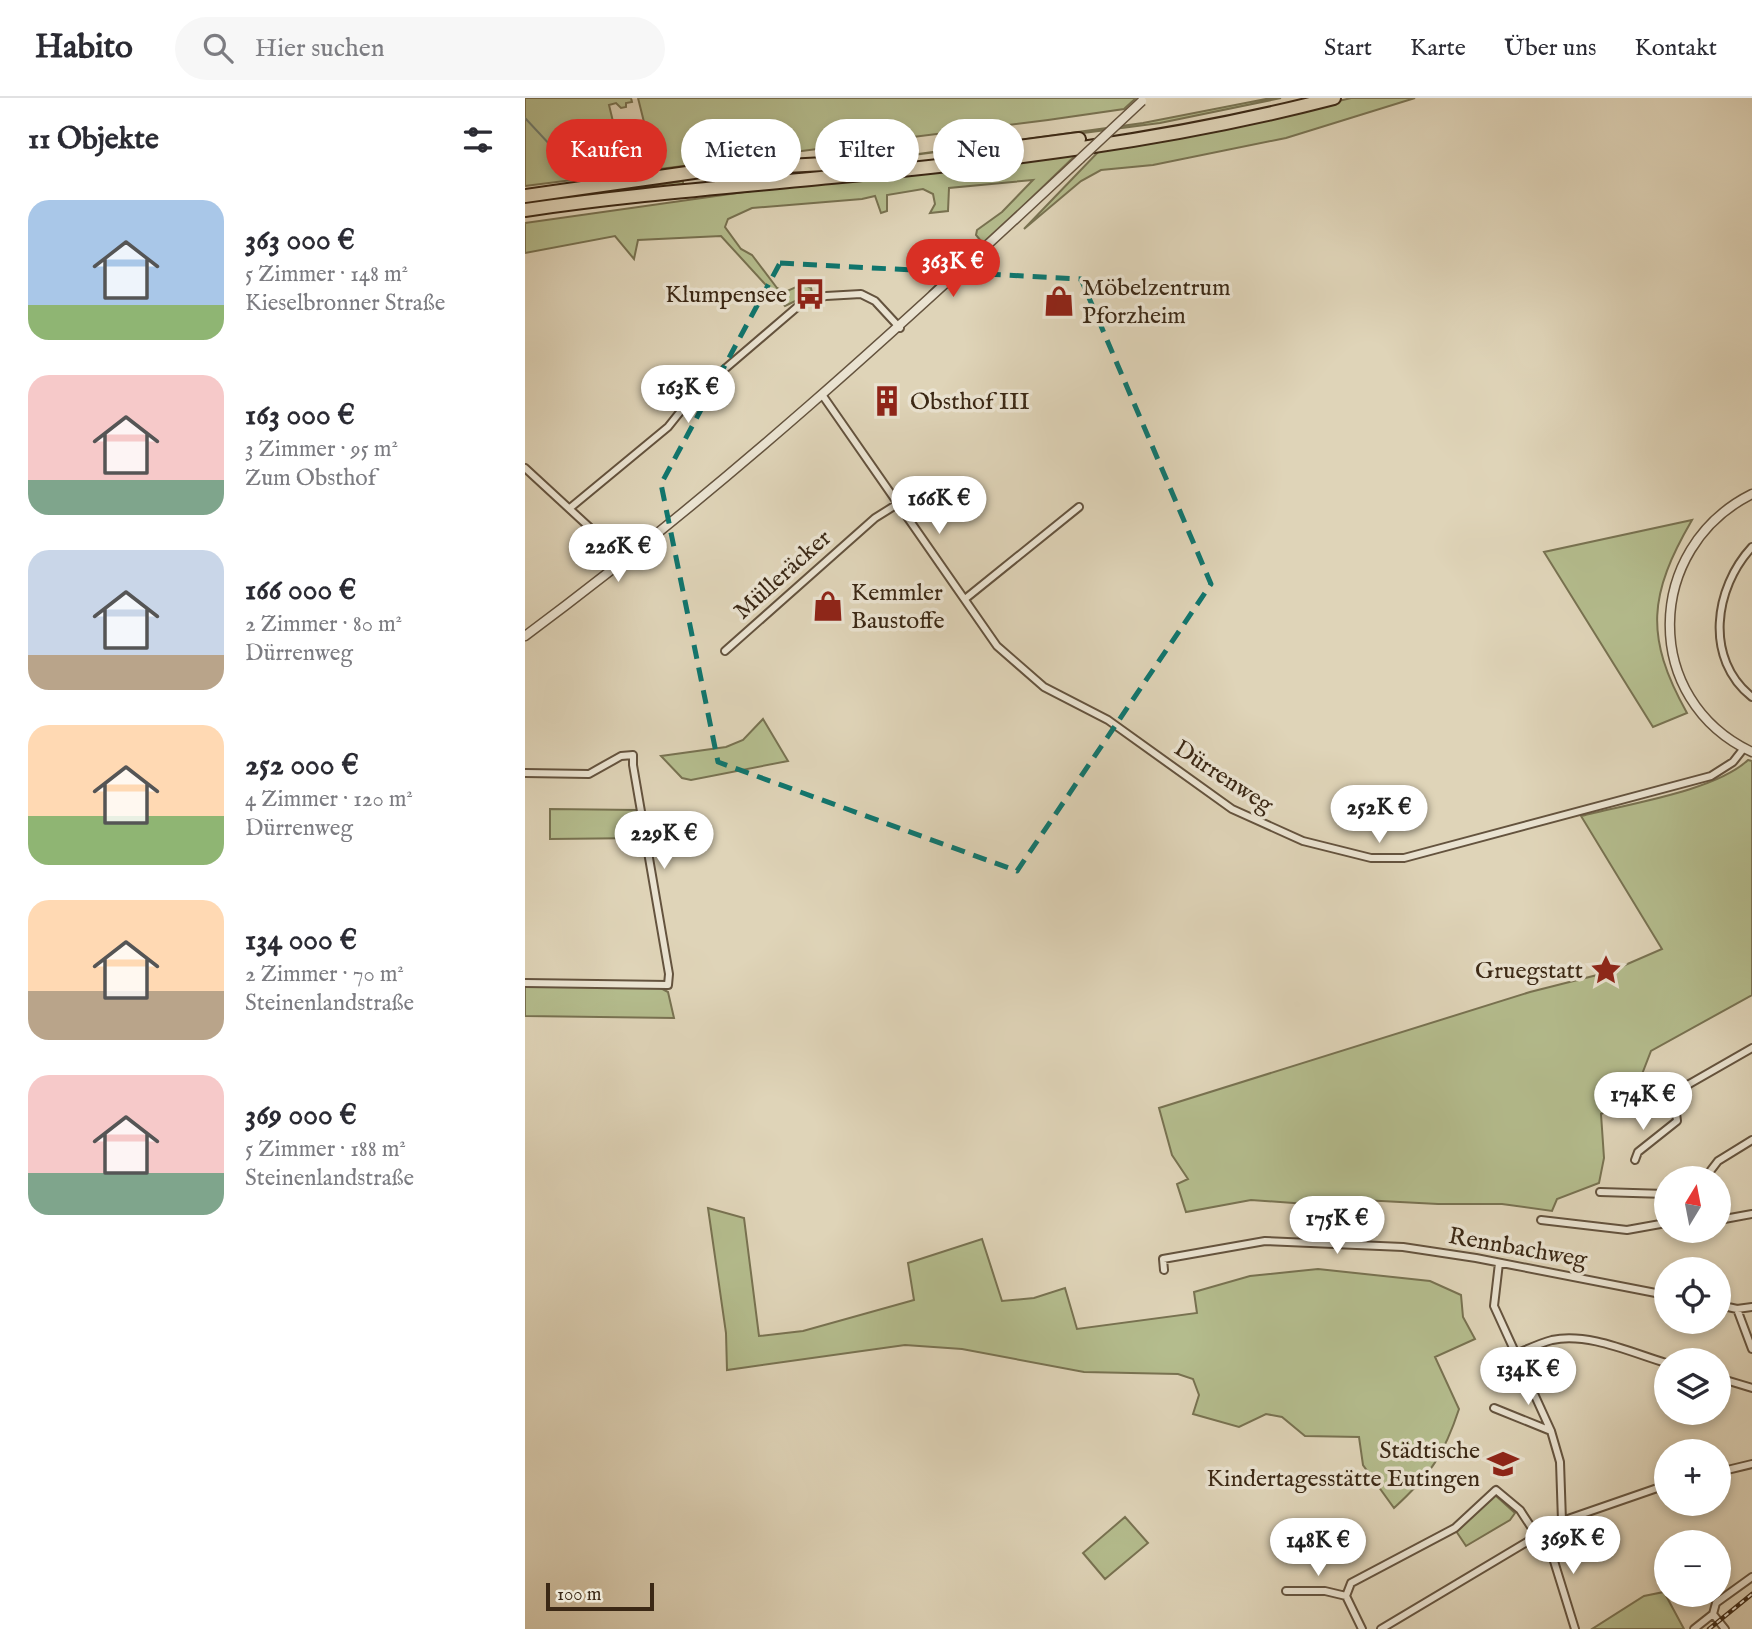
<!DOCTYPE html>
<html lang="de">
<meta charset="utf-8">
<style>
body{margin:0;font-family:"IM FELL English",serif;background:#f7f7f7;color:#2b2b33;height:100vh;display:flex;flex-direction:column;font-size:26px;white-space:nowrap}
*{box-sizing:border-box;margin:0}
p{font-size:23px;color:#7c7c81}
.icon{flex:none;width:38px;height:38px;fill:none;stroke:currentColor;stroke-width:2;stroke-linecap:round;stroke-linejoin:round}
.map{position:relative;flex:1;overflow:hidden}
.panel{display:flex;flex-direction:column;background:#fff;width:525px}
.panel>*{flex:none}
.guide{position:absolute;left:21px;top:21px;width:665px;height:63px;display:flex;gap:14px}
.needle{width:46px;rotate:10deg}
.fabs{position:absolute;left:1129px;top:1068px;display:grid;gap:14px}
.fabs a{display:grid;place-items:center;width:77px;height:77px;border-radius:50%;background:#fff;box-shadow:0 4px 10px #0003;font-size:35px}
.scale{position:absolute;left:21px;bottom:18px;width:108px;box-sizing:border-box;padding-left:7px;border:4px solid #3b2815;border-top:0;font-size:19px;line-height:24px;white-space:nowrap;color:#3b2815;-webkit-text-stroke:5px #eae3d1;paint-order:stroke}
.price{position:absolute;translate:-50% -60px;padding:0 16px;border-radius:24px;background:#fff;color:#222;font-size:23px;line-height:46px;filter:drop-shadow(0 2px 4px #0008)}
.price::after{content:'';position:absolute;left:50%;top:42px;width:21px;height:16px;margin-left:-10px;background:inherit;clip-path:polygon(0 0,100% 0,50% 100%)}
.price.active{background:#d93025;color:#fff}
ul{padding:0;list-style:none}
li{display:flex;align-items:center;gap:21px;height:175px;padding:0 28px}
li span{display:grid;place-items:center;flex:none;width:196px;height:140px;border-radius:21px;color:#555}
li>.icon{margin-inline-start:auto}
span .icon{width:84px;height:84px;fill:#fffc;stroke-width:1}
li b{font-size:30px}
h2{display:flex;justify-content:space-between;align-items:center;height:84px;padding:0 28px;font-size:30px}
.tag{padding:0 24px;border-radius:32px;background:#fff;box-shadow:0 4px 10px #0003;font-size:24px;line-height:63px}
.tag.active{background:#d93025;color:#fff}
header{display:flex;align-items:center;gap:42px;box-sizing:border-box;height:98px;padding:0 35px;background:#fff;border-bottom:2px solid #e1e1e2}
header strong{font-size:33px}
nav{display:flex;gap:38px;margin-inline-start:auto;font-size:24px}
.search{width:490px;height:63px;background:#f7f7f7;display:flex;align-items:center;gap:18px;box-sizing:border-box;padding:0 24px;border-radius:38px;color:#7c7c81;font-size:26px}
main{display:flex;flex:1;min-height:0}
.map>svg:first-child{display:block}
</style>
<header>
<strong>Habito</strong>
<div class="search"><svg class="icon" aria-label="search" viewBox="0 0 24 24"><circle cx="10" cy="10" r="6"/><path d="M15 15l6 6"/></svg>Hier suchen</div>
<nav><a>Start</a><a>Karte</a><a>Über uns</a><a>Kontakt</a></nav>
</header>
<main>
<section class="panel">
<h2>11 Objekte<svg class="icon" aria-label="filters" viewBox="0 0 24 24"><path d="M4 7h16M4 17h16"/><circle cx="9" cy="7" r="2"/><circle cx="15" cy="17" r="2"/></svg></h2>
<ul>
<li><span style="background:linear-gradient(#a9c7e8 75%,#8fb573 0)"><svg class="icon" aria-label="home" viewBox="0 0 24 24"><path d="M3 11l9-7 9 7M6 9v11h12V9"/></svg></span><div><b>363 000 €</b><p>5 Zimmer · 148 m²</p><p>Kieselbronner Straße</p></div></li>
<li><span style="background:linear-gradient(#f6c9c9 75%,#7fa58c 0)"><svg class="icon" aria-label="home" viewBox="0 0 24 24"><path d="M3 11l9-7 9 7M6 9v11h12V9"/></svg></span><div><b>163 000 €</b><p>3 Zimmer · 95 m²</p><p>Zum Obsthof</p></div></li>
<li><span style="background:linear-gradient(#c9d6e8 75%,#b9a48a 0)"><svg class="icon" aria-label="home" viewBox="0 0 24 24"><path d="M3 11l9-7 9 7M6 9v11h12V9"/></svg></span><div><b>166 000 €</b><p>2 Zimmer · 80 m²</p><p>Dürrenweg</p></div></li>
<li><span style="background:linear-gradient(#ffd9b3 65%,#8fb573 0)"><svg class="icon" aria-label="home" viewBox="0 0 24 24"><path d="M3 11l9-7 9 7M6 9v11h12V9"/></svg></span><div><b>252 000 €</b><p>4 Zimmer · 120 m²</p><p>Dürrenweg</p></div></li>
<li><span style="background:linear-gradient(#ffd9b3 65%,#b9a48a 0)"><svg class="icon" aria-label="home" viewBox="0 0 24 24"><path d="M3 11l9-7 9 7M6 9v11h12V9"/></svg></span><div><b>134 000 €</b><p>2 Zimmer · 70 m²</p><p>Steinenlandstraße</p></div></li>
<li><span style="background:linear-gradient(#f6c9c9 70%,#7fa58c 0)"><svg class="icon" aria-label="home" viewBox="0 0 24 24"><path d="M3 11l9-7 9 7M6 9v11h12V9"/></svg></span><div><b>369 000 €</b><p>5 Zimmer · 188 m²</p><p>Steinenlandstraße</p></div></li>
</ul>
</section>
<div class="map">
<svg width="1227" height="1531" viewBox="0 0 1227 1531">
<rect width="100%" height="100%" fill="#dfd4b8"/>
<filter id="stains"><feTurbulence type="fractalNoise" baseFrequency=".00286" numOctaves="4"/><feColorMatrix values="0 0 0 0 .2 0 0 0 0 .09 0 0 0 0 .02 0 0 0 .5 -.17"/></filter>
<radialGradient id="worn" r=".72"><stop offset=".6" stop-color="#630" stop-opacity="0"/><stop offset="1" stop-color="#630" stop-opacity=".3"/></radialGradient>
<path fill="#b4bc8d" stroke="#787251" stroke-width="2" d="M0,0h106l1,4 -6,1v4l-5,1 -5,-5 -7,2 7,29 29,-8 -7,-28h498l-12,11 -76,11 -523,66z
M746,0h10l-121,25 -278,36 261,-36z
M826,0h64l-129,40 -133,27 -52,5 -20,11 -57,48 77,-80 159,-29z
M554,54l-111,107 -39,33 52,-51 -5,-6 1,-5 25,-18 31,-32 -84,8 -1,23 -18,2 5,-9 -2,-10 -10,-5 -36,6v16l-6,2 -6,-17 -13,3 -110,9 -24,11 -3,8 16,22 11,6 25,33 8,4 18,-8 8,4 1,5 -27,13 -64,-70 -83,4 -4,19 -19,-23 -90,17v-30l240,-34z
M158,83v3l-158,22z
M1167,422c-43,74 -48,116 -5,193l-34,14 -109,-175z
M238,621l25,42 -97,19 -9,-2 -21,-22 65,-9 17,-7z
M1223,662l4,1v234l-101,56 -19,49 -31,14 3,44 -5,25 -42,16 -5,12 -50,-7h-64l-76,-4 -55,4 -56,-4 -65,12 -9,-28 11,-5 -16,-24 -13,-47 371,-116 79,-20 53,-23 -81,-133c46,-12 134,-25 167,-56z
M25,711l88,1 5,28 -93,1z
M0,886l132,2 11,6 6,26 -149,-2z
M183,1110l36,10 15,118 44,-5 111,-31 -6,-37 74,-24 20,62 32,-3 31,-10 12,41 120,-16 -3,-21 56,-16 68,-7 112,12 31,14 2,22 12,22 -40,18 24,52c-15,46 -29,66 -65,99l-31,-43 -4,-28 -54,-1 -23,-19 -16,-3 -27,13 -46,-13 6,-19 -6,-16 -15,-5 -94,-2 -122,-23 -57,-4 -178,25 -1,-37z
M970,1397l20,18 -5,7 -44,26 -10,-15z
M600,1419l23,26 -43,36 -22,-26z
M1139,1494l20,37h-92l52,-33z"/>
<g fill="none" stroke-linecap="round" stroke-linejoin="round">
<path stroke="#707e72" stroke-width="2" d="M0,20l41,44"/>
<defs>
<path id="minor" d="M298,298l174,250 47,41 64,33 124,89 71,32 68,17h33l307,-82 22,-14 11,-14
M0,370l100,92
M45,410l98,-81 24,-30 111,-95 23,-6 35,-2 14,7 25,27
M1227,449c-38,41 -48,112 0,150
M440,501l114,-92
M200,553l150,-133 24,-15
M0,675l64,1 32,-18 12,-1v10l36,209 -1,11 -143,-2
M1110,1062l3,-8 39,-31 -1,-8 -13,-14 89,-51
M1180,1080l13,-17 34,-21
M1075,1094l66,2
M1016,1122l86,10 39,-7
M1194,1122l33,-6
M974,1165l-5,43 57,125 9,31 2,59
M639,1172l-1,-11 102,-18 138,6 73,11 190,37
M1194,1207l18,4 15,-2
M1212,1211l15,40
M991,1256c12,-5 24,-11 36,-14 36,-8 80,13 114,23
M1194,1280l33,10
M969,1310l57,23
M1194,1374l33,-8
M1020,1434l30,97
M761,1493h39l21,5
M1188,1516l12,15
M837,1531l-16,-33 5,-13 104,-55 41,-38 24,20 17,26
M856,1531l181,-108 104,-36
M1169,1531l19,-15 3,-11 36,-26"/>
<path id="tertiary" d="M1227,396c-108,54 -111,206 0,258
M0,538c197,-146 376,-310 555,-477"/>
<path id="motorway" d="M478,51l76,-10
M0,98l183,-26 194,-10
M0,112c102,-15 204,-23 306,-33 169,-16 338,-36 503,-79"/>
</defs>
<use href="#minor" stroke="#64533e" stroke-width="10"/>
<use href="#tertiary" stroke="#64533e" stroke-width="11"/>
<use href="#motorway" stroke="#3b2815" stroke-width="16"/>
<use href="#minor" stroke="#eae3d1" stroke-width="6"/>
<use href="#tertiary" stroke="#eae3d1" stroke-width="8"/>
<use href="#motorway" stroke="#dfd4b8" stroke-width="12"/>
<defs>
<path id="rail" d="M1184,1531l43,-35"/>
</defs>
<use href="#rail" stroke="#3b2815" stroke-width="4.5"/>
<use href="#rail" stroke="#eae3d1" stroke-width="2" stroke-dasharray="5" stroke-linecap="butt"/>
<defs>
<path id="tertiary-bridge" d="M555,61l62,-58"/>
</defs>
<use href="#tertiary-bridge" stroke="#64533e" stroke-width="11" stroke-linecap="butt"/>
<use href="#tertiary-bridge" stroke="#eae3d1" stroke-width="8"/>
</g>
<path fill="none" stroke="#0f766e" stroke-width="5" stroke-dasharray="14 9" stroke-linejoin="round" d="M255,165l301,16 130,305 -194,287 -299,-109 -57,-278z"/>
<defs>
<symbol id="bus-bare" viewBox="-9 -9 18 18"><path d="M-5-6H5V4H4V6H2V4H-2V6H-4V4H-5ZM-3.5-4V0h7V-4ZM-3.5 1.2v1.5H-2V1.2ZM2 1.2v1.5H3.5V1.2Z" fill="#8f2418" stroke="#eae3d1" stroke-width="2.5" paint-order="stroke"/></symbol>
<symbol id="shop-bare" viewBox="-9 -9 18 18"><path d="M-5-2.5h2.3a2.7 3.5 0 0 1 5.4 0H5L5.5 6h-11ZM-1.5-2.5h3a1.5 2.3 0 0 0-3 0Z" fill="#8f2418" stroke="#eae3d1" stroke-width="2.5" paint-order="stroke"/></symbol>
<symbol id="building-bare" viewBox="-9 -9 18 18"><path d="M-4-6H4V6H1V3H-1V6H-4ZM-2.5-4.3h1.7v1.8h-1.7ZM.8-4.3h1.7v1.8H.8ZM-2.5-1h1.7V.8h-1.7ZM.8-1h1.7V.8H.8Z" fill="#8f2418" stroke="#eae3d1" stroke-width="2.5" paint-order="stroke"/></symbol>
<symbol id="sight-bare" viewBox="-9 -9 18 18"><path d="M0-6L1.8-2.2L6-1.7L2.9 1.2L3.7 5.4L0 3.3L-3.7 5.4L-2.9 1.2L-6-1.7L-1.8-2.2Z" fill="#8f2418" stroke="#eae3d1" stroke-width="2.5" paint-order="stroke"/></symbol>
<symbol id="school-bare" viewBox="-9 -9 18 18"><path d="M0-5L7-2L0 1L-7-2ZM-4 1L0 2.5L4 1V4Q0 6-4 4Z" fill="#8f2418" stroke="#eae3d1" stroke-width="2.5" paint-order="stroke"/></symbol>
</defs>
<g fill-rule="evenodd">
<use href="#bus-bare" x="263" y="174" width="44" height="44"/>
<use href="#shop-bare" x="512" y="181" width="44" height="44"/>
<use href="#building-bare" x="340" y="281" width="44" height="44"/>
<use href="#shop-bare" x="281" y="486" width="44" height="44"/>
<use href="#sight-bare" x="1059" y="850" width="44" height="44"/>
<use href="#school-bare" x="956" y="1344" width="44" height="44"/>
</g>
<g text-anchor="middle" stroke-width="7" stroke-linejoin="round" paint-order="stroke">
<g font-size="24" fill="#3b2815" stroke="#eae3d1" text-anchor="start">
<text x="557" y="197">Möbelzentrum<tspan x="557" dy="28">Pforzheim</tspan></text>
<text x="262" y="204" text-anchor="end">Klumpensee</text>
<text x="385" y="311">Obsthof III</text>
<text x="326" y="502">Kemmler<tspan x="326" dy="28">Baustoffe</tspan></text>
<text x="1058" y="880" text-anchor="end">Gruegstatt</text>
<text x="955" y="1360" text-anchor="end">Städtische<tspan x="955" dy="28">Kindertagesstätte Eutingen</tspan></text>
</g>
<g font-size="24" fill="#3b2815" stroke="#eae3d1">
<text transform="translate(257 476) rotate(-42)" y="8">Mülleräcker</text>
<text transform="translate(699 678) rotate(33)" y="8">Dürrenweg</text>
<text transform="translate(993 1149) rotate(10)" y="8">Rennbachweg</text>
</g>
</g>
<rect width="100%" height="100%" filter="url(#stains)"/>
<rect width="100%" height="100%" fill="url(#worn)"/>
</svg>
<div class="fabs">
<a><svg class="needle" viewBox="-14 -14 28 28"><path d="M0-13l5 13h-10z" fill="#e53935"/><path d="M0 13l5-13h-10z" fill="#7c7c81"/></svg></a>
<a><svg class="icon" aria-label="locate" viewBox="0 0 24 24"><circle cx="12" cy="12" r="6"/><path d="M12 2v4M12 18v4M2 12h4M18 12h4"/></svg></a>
<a><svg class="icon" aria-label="layers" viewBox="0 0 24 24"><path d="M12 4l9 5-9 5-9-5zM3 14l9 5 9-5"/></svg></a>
<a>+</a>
<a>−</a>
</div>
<div class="scale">100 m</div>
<b class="price active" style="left:428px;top:201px">363K €</b>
<b class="price" style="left:163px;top:327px">163K €</b>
<b class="price" style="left:414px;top:438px">166K €</b>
<b class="price" style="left:93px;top:486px">226K €</b>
<b class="price" style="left:854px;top:747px">252K €</b>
<b class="price" style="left:139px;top:773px">229K €</b>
<b class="price" style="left:1118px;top:1034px">174K €</b>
<b class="price" style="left:812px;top:1158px">175K €</b>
<b class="price" style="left:1003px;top:1309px">134K €</b>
<b class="price" style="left:1048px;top:1478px">369K €</b>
<b class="price" style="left:793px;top:1480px">148K €</b>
<div class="guide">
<a class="tag active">Kaufen</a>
<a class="tag">Mieten</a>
<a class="tag">Filter</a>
<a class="tag">Neu</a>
</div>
</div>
</main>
